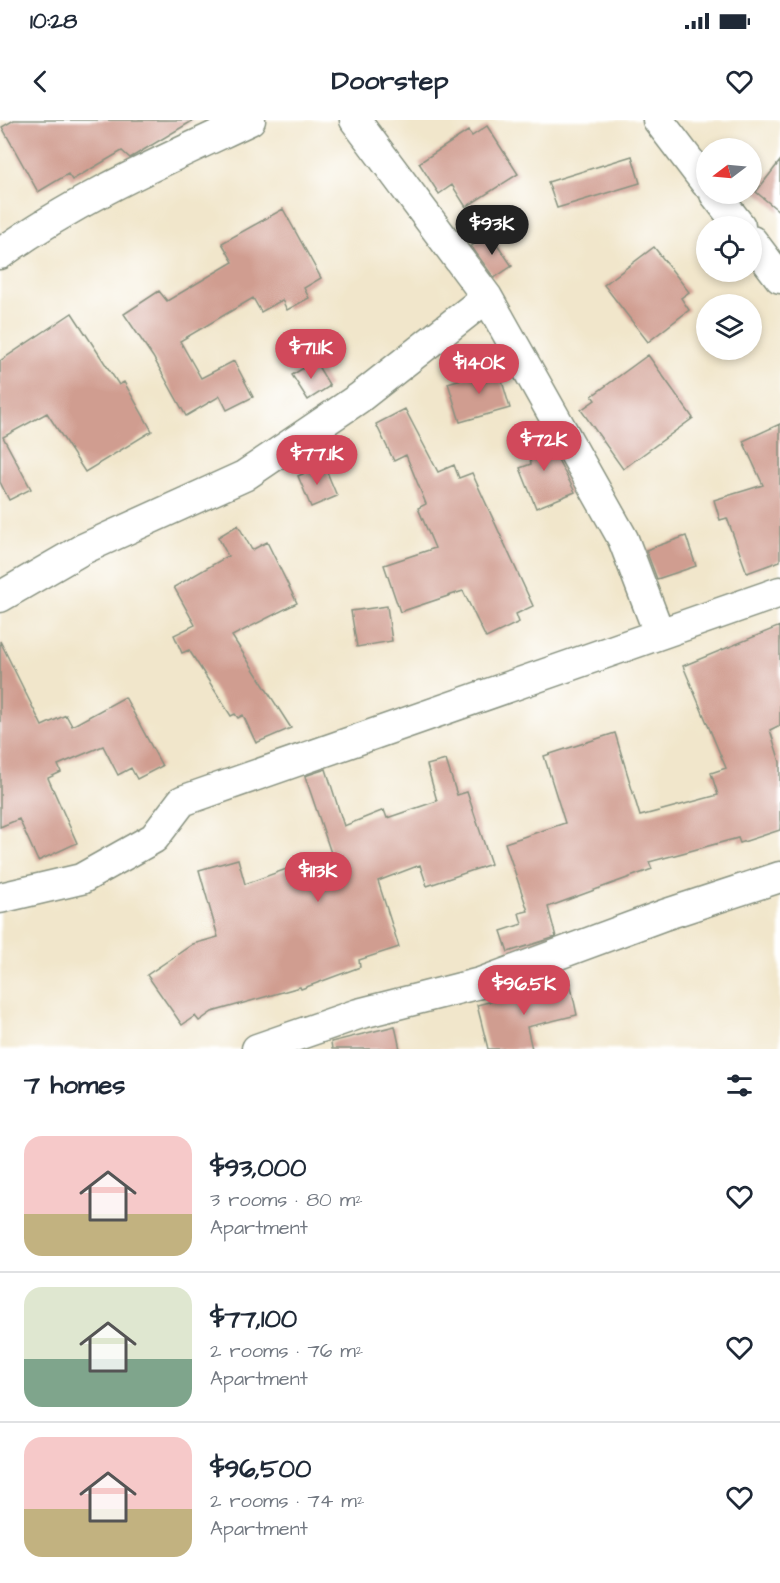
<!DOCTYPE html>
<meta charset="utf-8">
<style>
body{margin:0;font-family:"Architects Daughter",sans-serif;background:#f6f6f7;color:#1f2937;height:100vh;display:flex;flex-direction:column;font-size:22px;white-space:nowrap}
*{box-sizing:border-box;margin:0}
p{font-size:20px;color:#747a83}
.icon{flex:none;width:33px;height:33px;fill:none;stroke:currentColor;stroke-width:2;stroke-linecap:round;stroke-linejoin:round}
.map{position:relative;height:929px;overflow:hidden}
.sheet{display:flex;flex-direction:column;background:#fff;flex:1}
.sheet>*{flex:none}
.needle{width:39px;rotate:254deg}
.fabs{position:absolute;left:696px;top:18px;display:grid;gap:12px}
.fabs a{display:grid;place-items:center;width:66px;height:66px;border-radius:50%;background:#fff;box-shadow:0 3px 9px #0003;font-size:30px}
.price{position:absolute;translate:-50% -51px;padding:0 14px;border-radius:21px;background:#d1495b;color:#fff;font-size:20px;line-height:39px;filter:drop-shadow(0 2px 3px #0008)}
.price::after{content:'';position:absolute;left:50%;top:36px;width:18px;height:14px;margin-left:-9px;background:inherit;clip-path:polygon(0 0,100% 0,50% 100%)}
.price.active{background:#222;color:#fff}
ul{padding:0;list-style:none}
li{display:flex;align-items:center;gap:18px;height:150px;padding:0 24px}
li+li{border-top:2px solid #e0e1e3}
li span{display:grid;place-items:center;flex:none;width:168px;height:120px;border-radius:18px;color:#555}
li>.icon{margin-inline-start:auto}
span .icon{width:72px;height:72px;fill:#fffc;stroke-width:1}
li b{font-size:26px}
h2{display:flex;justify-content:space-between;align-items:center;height:72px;padding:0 24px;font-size:26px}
.status{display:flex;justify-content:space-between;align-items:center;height:42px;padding:0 30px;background:#fff;direction:ltr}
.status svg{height:16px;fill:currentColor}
header{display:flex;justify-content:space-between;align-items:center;height:78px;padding:0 24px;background:#fff;font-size:27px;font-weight:700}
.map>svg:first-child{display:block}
</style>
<div class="status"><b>10:28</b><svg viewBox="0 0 49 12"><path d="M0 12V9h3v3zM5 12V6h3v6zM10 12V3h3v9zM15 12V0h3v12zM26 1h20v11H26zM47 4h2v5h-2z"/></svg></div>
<header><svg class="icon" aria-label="back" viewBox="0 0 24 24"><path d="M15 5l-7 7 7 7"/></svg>Doorstep<svg class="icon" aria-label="heart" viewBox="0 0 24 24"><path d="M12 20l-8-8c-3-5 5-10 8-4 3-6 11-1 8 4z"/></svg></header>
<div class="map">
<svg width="780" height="929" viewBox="0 0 780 929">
<rect width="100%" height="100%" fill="#fff"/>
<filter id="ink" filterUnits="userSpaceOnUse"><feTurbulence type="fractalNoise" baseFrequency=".0167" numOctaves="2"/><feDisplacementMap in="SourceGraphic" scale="12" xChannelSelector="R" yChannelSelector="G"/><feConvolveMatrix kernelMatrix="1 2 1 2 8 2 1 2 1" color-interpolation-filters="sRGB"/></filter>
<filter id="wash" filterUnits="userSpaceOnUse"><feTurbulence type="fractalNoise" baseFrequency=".008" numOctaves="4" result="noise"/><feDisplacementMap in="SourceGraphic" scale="24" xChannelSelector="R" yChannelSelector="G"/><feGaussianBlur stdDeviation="1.35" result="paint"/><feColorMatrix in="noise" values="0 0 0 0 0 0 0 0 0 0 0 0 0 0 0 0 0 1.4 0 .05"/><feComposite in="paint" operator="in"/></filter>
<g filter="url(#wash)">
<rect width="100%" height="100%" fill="#f1e6cb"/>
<g id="blocks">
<path fill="#d09d90" d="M14,0h180l-64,38 -8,-7 -50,29 -4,-6 -30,18 -36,-65z
M487,6l31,48 -52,33 -14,-22 -13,9 -20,-31 49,-32 4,5z
M632,36l8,27 -83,25 -9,-26z
M780,41v51l-24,-20z
M283,89l38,69 -17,10 5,10 -22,12 -5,-10 -21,12 -8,-14 -73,43 21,37 33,-17 19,36 -26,13 -7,-14 -34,20 -33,-59 -29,-43 35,-23 8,10 66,-39 -11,-19z
M490,114l22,32 -18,12 -23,-32z
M654,127l35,45 -8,6 8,12 -41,32 -44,-57z
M72,193l47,72 5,-3 28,49 -67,41 -38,-59 -44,24 28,52 -22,11 -9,-18v-121z
M648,235l45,63 -70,51 -42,-59 14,-10 -3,-4z
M315,241l15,25 -22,14 -16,-25z
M498,248l12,40 -50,14 -12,-39z
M405,289l33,63 16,-7 5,13 13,-5 61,133 -17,8 3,8 -33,16 -23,-47 -63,21 -16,-47 51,-17 -17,-40 8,-4 -20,-49 -12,6 -18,-37z
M780,304v137l-33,12 -20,-55 -7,2 -6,-20 49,-15 -20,-44z
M541,308l5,10 4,18 5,-2 20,38 -39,16 -16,-40 11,-4 -6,-30z
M324,345l13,31 -26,11 -13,-31z
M238,405l14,25 15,-8 30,61 -65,33 59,92 -35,15 -13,-28 -5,3 -3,-4 -4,2 -42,-66 -7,3 -8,-18 21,-10 -21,-38 54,-31 -10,-19z
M686,416l10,30 -39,13 -11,-29z
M387,486l5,35 -35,6 -6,-36z
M780,506v99l-10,5 10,32v68l-40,13 -2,-5 -89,24 3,7 -104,38 8,30 -48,15 -7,-21 21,-7 -3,-11 9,-2 -23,-68 60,-20 -21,-67 71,-23 25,83 78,-21 -7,-22 15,-5 -43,-102z
M0,521l42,85 24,-11 6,11 53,-29 37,69 -25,13 -6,-11 -13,7 -15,-29 -45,19 3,7 -13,6 29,65 -39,18 -19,-42 -19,8z
M446,640l11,35 10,-3 24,72 -64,22 -7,-21 -42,16 21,66 -40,13 1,7 -59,22 -1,-2 -88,25 -13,9 -4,-5 -13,9 -35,-50 46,-31 25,-7 -19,-67 39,-11 7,25 86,-31 -26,-77 21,-7 18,57 40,-16 3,8 50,-17 -10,-36z
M570,862l7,33 -50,12 5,22h-44l-11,-44z
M395,906l5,23h-68l-1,-7z"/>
</g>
</g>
<g filter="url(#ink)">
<use href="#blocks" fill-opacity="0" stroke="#889280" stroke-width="1.5"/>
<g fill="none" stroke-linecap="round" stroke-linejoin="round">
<defs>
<path id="minor" d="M355,0l132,177 136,242 36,94
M658,0l48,63
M715,74l25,32
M752,121l28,37
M0,134c77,-56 165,-94 250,-134
M0,477l83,-48 161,-73 115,-78 128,-101
M0,778l81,-19 73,-41 28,-37 598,-209
M257,929l101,-35 122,-31 184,-68 116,-38"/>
</defs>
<use href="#minor" stroke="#889280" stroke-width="33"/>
<use href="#minor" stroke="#fff" stroke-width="30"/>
</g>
</g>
</svg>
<div class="fabs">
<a><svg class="needle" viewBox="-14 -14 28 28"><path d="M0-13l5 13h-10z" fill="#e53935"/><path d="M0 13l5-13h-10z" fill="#747a83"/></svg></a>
<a><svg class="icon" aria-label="locate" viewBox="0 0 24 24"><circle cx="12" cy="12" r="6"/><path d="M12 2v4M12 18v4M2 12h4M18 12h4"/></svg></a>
<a><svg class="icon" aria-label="layers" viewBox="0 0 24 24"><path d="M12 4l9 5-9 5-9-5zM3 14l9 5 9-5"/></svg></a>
</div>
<b class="price active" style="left:492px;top:136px">$93K</b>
<b class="price" style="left:311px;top:260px">$71.1K</b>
<b class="price" style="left:479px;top:275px">$140K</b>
<b class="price" style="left:544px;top:352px">$72K</b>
<b class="price" style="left:317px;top:366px">$77.1K</b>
<b class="price" style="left:318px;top:783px">$113K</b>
<b class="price" style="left:524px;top:896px">$96.5K</b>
</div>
<section class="sheet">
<h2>7 homes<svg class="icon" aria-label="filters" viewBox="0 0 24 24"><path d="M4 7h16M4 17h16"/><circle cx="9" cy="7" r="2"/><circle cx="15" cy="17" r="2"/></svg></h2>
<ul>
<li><span style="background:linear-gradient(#f6c9c9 65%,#c2b280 0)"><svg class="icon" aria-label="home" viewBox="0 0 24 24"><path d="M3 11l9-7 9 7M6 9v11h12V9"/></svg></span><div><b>$93,000</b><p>3 rooms · 80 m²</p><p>Apartment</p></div><svg class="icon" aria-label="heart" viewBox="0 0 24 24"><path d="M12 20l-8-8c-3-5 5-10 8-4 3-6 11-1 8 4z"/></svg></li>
<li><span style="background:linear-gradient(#dfe7d0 60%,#7fa58c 0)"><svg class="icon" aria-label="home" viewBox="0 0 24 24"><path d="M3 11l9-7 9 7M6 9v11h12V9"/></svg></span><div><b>$77,100</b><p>2 rooms · 76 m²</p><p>Apartment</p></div><svg class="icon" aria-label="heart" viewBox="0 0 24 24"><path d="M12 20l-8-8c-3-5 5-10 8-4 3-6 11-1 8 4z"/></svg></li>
<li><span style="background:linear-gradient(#f6c9c9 60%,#c2b280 0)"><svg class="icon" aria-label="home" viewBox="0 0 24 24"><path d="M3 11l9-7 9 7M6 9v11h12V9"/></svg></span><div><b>$96,500</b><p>2 rooms · 74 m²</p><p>Apartment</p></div><svg class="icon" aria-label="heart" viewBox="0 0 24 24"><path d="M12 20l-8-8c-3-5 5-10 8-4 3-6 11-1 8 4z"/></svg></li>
</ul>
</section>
